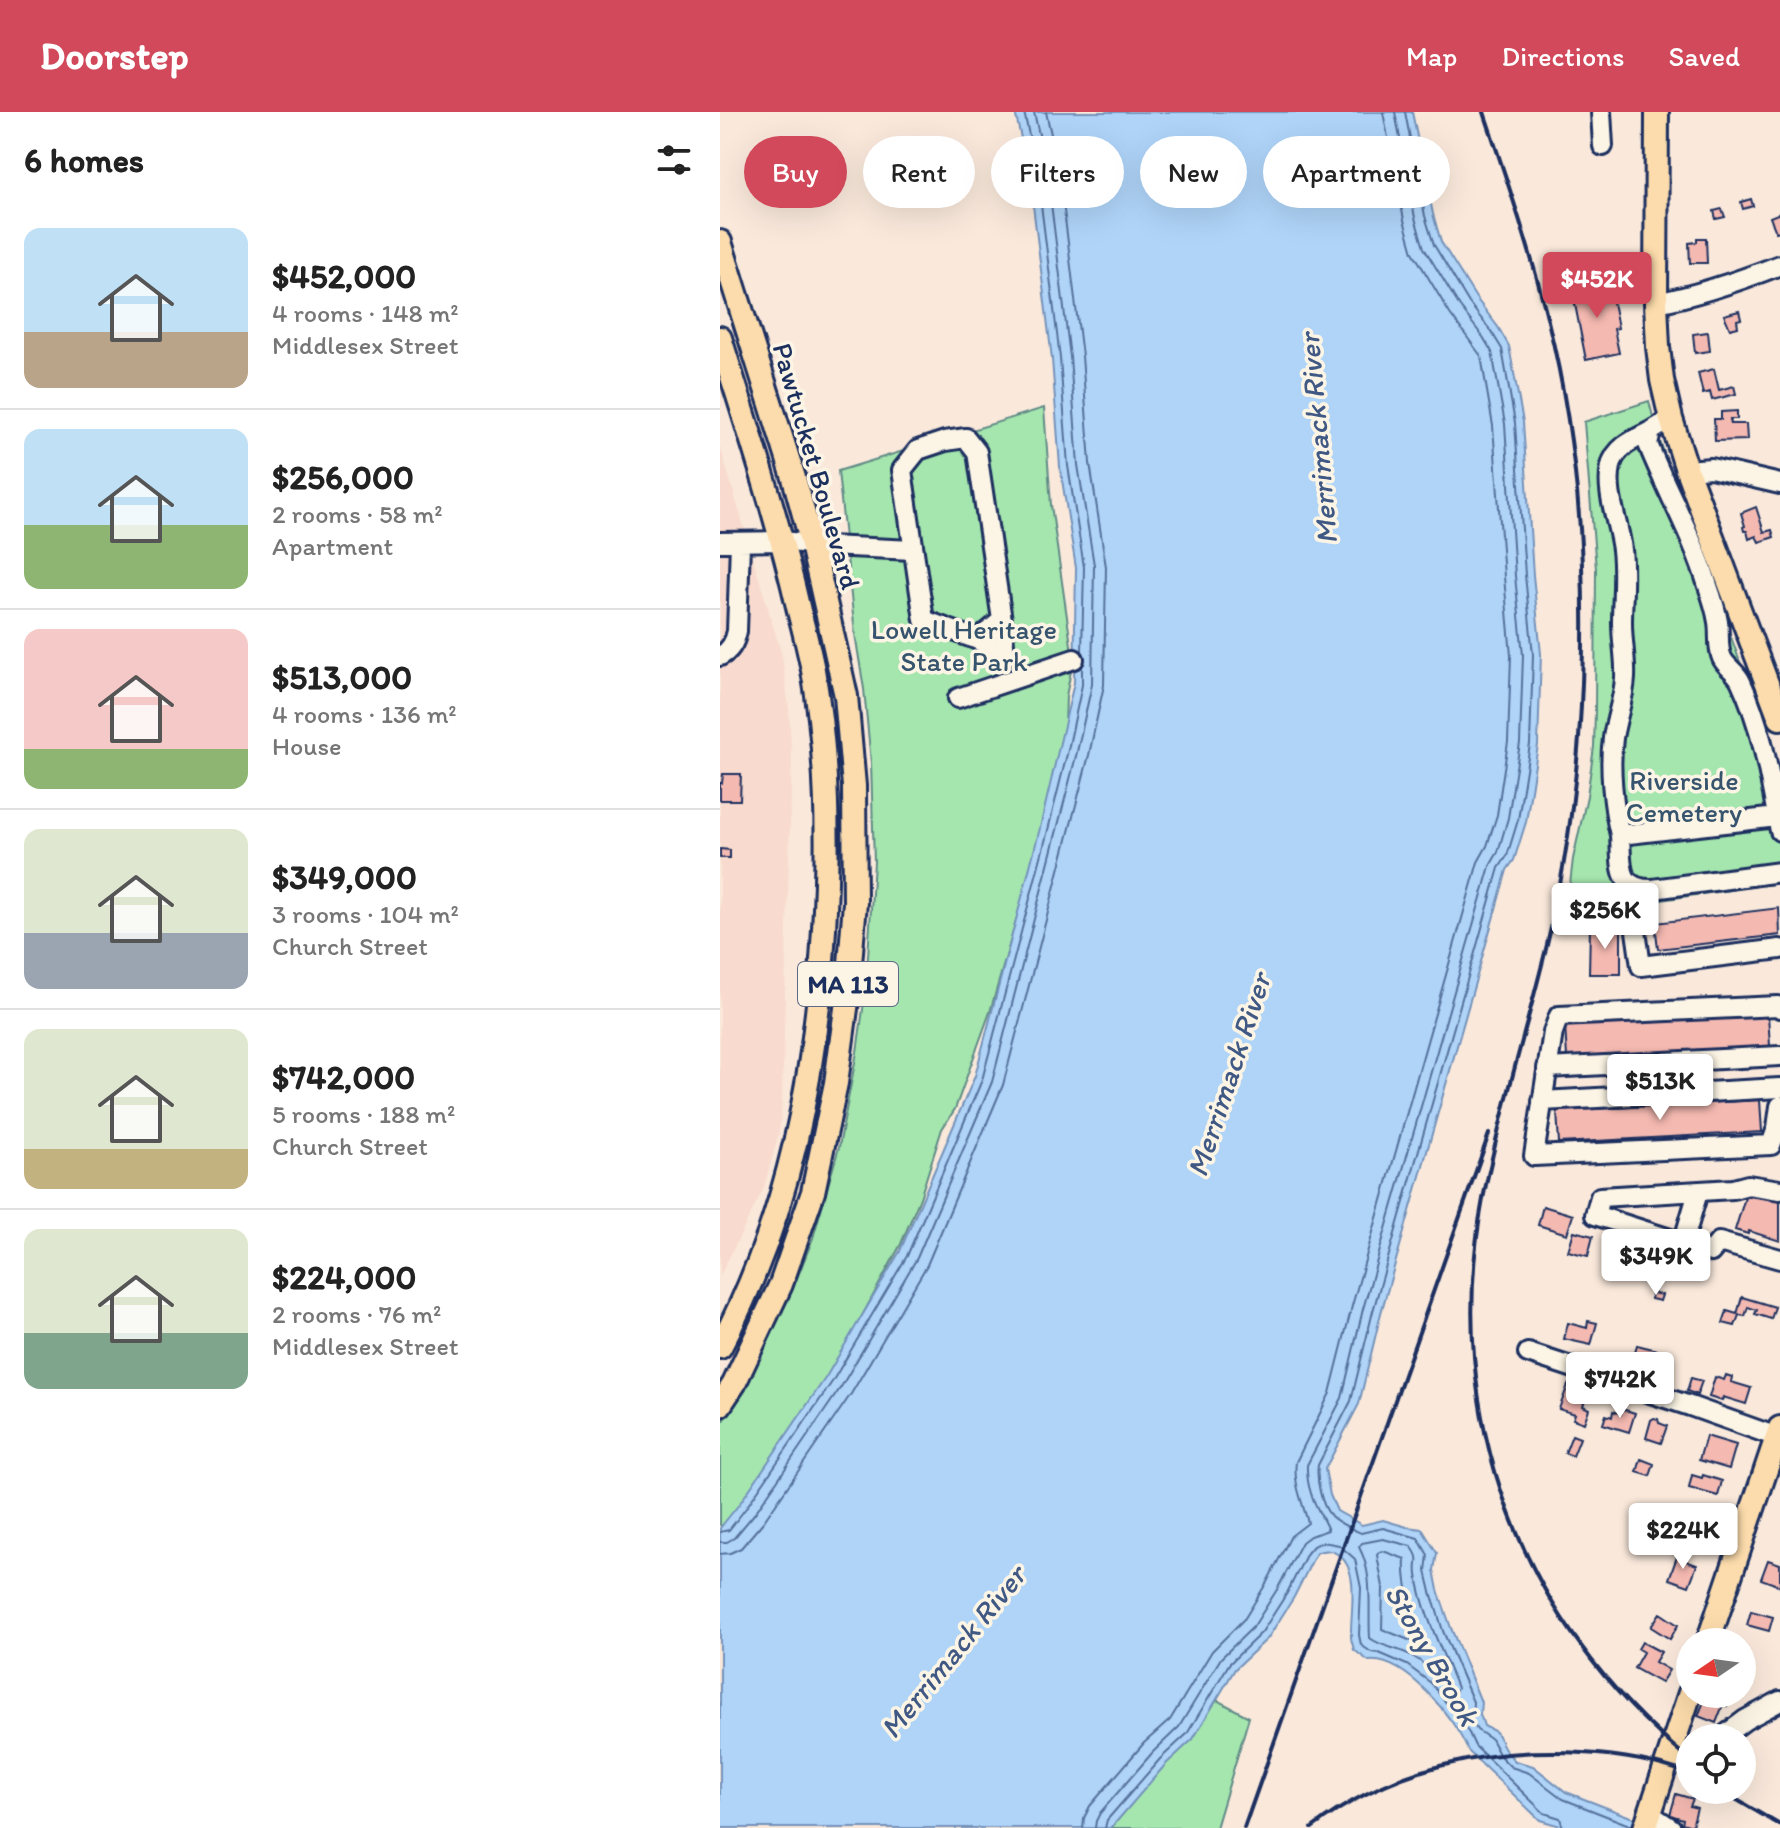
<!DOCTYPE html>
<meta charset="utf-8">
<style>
body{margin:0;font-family:Itim,sans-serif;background:#f6f6f6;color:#222;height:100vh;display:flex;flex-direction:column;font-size:30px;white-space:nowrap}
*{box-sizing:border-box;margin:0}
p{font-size:26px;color:#767676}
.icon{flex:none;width:44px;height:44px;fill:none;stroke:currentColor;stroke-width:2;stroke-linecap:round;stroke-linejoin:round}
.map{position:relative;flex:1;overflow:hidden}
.sheet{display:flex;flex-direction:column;background:#fff;width:720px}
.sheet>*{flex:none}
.banner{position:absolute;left:24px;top:24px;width:760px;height:72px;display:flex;gap:16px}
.needle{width:52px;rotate:257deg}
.buttons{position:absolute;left:956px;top:1516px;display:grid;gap:16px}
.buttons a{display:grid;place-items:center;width:80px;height:80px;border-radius:50%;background:#fff;box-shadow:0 8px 32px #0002;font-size:40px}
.price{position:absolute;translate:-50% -68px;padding:0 18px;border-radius:8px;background:#fff;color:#222;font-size:26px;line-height:52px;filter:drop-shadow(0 2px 4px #0008)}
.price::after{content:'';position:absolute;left:50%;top:48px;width:24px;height:18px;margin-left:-12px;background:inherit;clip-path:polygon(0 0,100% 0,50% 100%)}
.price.active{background:#d1495b;color:#fff}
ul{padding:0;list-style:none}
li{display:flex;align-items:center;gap:24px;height:200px;padding:0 24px}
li+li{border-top:2px solid #e0e0e0}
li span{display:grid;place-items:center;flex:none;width:224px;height:160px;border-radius:16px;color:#555}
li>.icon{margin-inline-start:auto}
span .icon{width:96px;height:96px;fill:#fffc;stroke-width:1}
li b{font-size:34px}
h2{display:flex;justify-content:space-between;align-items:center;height:96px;padding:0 24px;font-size:34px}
.pill{padding:0 28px;border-radius:36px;background:#fff;box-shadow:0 8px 32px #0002;font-size:28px;line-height:72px}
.pill.active{background:#d1495b;color:#fff}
header{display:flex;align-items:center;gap:48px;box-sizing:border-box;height:112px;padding:0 40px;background:#d1495b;color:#fff}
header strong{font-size:38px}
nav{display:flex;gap:44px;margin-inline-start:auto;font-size:28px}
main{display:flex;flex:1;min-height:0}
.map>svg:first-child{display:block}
</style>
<header>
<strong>Doorstep</strong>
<nav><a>Map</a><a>Directions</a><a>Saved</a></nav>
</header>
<main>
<section class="sheet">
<h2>6 homes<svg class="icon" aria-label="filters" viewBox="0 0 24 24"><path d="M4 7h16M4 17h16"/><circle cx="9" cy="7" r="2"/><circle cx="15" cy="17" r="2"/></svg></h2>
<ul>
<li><span style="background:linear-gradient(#bfe0f5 65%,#b9a48a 0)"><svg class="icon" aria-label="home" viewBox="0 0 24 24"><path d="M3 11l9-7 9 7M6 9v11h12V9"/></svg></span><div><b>$452,000</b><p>4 rooms · 148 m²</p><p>Middlesex Street</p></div></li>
<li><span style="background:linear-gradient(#bfe0f5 60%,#8fb573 0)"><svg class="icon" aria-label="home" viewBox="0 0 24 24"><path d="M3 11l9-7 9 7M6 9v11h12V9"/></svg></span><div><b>$256,000</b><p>2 rooms · 58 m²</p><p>Apartment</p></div></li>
<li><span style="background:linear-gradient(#f6c9c9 75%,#8fb573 0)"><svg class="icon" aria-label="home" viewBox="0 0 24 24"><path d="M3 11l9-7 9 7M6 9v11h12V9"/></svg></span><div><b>$513,000</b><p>4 rooms · 136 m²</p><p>House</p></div></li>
<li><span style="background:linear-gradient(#dfe7d0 65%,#9aa5b1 0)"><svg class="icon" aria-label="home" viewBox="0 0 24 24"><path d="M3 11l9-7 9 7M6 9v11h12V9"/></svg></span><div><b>$349,000</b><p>3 rooms · 104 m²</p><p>Church Street</p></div></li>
<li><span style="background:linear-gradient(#dfe7d0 75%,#c2b280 0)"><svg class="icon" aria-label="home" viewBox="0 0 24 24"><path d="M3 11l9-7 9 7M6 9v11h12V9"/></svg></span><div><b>$742,000</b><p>5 rooms · 188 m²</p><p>Church Street</p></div></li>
<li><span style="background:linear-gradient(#dfe7d0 65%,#7fa58c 0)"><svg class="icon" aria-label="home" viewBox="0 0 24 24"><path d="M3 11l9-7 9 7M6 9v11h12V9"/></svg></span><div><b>$224,000</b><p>2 rooms · 76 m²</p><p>Middlesex Street</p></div></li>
</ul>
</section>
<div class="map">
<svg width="1060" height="1716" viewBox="0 0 1060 1716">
<rect width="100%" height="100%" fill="#fae9db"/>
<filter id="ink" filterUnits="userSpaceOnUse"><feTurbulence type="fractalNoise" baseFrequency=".0125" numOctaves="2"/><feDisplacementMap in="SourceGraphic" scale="16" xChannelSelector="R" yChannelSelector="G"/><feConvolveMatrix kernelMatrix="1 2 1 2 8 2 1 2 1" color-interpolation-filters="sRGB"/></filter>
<g filter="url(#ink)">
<path fill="#f8dbce" d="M0,334l62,209 7,53 3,53 -10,342 -3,30 -15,55 -44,88z"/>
<path fill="#a5e6ae" stroke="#608a86" stroke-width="2" d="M929,289l8,32 116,320 7,25v105l-140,20 -73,7 6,-51 14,-63 7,-49 1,-36 1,-142 -12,-147z
M324,296l7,97 20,140v26l-5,25 -2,58 -74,258 -35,97 -13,20 -22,69 -19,46 -46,85 -105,213 -30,-17v-99l35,-59 37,-76 21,-53 26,-91 18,-95 9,-64 8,-126 -3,-99 -7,-74 -9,-55 -17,-163z
M497,1588l32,17 -33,111h-105z"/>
<path fill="#afd4f8" stroke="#7492ba" stroke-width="2" d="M295,0h397l21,102 8,28 35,56 22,29 11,19 14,76 10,153 8,79 -3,91 -12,77 -12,38 -7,10 -126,443 -22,91 -34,65 5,26 7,16 25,14 21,-5 24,7 15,2 15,24 -3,17 4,20 13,38 30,74 -1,12 4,12 12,6 10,19 9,10 18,5 33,26 93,36h-92l-27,-8 -72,-69c-12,-31 -62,-94 -99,-90l-15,-11c-1,-5 -3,-9 -3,-13 -1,-24 9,-65 -11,-81 -7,-6 -16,-7 -24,-3l-22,44 -26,41 -33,31 -42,70 -27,25 -55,64h-391v-300l20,-25 86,-126 74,-126 75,-175 64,-244 35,-149 2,-115 -16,-101 -8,-108 -23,-186z"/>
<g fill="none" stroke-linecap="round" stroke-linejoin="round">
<path stroke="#56719c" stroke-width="2" d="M304,0l13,60 23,186 8,108 16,101 -2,85
M685,0l20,104 9,29 35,58 22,28 11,18 13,74 10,152 8,80 -3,89 -12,76 -11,36 -8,12 -126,443 -22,90 -33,64c-2,15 3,40 13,51 7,7 21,13 30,17l22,-5 35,10 10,17 -2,16 5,21 12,39 30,71 -1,18 5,10 14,9 9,17 11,11 18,6 34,26 69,27
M0,1420l9,-2 17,-22 86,-126 75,-126 75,-176 65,-246 21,-84 14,-65v-19
M663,1427l28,7c11,15 4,14 6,29 6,40 26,76 40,113l-2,5 -5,-1c-10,-13 -22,-27 -38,-36 -13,-8 -31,-9 -42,-18 -2,-31 4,-62 -11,-91l3,-4z
M0,1430h7l7,-4 21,-25 86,-126 76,-129 75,-176 85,-330 15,-68 2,-119 -16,-100 -8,-108 -23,-186 -13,-59
M663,1439l22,8c-2,28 9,56 19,82l-3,4 -39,-16 1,-42 -6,-32 2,-3z
M0,1442l10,-1 11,-5 23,-27 87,-127 76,-129 76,-180 86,-330 15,-70 2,-118 -16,-104 -8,-107 -23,-186 -13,-58
M363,1716l1,-10 6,-12 54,-63 26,-23 42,-69 33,-33 22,-36 24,-46 17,-13c-5,-20 -15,-39 -12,-61l34,-69 22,-87 126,-444 9,-16 10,-31 11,-73 3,-86 -7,-79 -11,-151 -12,-70 -31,-42 -37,-62 -9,-32 -21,-108
M375,1716l1,-7 4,-8 53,-61 26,-25 42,-69 33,-32 24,-38 24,-46 8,-6 18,-6c-10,-22 -22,-37 -21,-65l35,-67 21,-89 127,-443 8,-14 10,-34 12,-75 3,-88 -8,-79 -10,-152 -13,-72 -9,-15 -23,-30 -36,-59 -9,-30 -20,-106
M385,1716l2,-8 53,-61 27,-25 42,-70 33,-32 25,-39 20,-40 6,-7 10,-4 16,3 16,14 6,29 -2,47 2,10 10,7 8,1 28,12 24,18 38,50 6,13 69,67 16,5 3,10"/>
</g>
<path fill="#f4b9b1" stroke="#1b2f5e" stroke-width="2" d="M1031,87l2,7 -10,3 -2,-7z
M1002,97l3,8 -9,2 -2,-8z
M1060,101v18l-4,1 -6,-15z
M977,126h9l1,25h-17l-1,-20 8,-1z
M889,169l9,47 -4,1 5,24 -33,7 -14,-71z
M1019,199l2,8 -4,1 1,7 -8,2 -6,-14z
M988,220l2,19 -15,2 -2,-19z
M994,257l5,21 15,-4 2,8 -24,6 -2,-8 -7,2 -5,-21z
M1017,299v8h-7l1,5h15l1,16 -32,1 -1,-22h7v-7z
M1036,395l8,25 8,-2 2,7 -15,5 -3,-6 -7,3 -2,-8h-3l-1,-4 2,-1 -4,-13z
M3,662h18l-1,26h-20v-17h2z
M0,737l10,1v8h-10z
M1059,796l1,27 -122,14 -3,-26z
M870,815h31v47h-32z
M1048,903l2,31 -203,11 -2,-31z
M1040,988l2,32 -203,11 -2,-32z
M1027,1079l26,8 1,-4 6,2v44l-31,-10 -1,3 -13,-4z
M823,1094l30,9 -6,19 -29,-9z
M854,1119l19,5 -5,20 -20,-5z
M938,1147l7,2 -3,12 -7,-2z
M932,1181l10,2 -2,6 -9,-2z
M1022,1185l33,10 -4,12 -16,-5 2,-4 -9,-3 -3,9 -6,-1 -4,11 -12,-3 4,-12 10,3z
M868,1209l9,2 -6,22 -27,-6 4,-16 19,5z
M917,1233l20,5 -4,16 -20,-5z
M1006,1263l6,2 -1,5 20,6 -5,16 -23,-7 -1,4 -13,-4 6,-20 9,3z
M971,1266l11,3 -5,14 -10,-4z
M848,1273l11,4 -3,8 9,3 -2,6 6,3 -5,14 -11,-4 2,-5 -16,-5z
M902,1297l13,4 -6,19 -26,-8 3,-9 6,2 1,-6 8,3z
M934,1306l4,1 1,4 8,3 -6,17 -15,-5 5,-18z
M852,1323l8,3 -7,18 -8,-3z
M986,1324l30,9 -7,24 -30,-9z
M921,1347l13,5 -4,12 -13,-4z
M972,1363l10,3 1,-3 19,6 -4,15 -29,-8z
M962,1398l12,4 1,-3 18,6 -9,24 -29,-10 3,-6 -7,-3 3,-9 6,2z
M958,1442l7,2 -2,4 14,5 -8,21 -20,-7z
M1048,1448l12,4v22l-19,-7z
M1031,1499l22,6 -4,14 -22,-6z
M940,1501l18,12 -8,14 -19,-12z
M922,1530l19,10 -6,10 14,8 -8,13 -27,-15 9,-16 -5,-3z
M987,1582h14l9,6 -3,6 -4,-1 -7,18 -18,-7z
M956,1682l17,5 -3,7 7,2 -5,18 -10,-3 1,-4 -13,-4z"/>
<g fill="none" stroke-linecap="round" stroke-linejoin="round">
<defs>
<path id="minor" d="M881,0l2,34
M936,191c43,-8 83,-22 124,-38
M951,307l-20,12 -3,13c19,48 45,92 60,142 4,11 8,24 10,36 2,11 -1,25 4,36 4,9 15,14 19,24 22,47 29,98 39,149
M246,326l11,14 25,168 -24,20 -54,-20 -22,-150 16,-20 27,-9z
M967,358l24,-2 69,16
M0,430l62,-1 46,5 85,4
M258,528l27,16 -3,-36
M0,544c10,-5 15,-14 17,-25l3,-88
M238,586l116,-39
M1057,705l-157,18c2,29 -4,55 33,54l127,-17
M900,723c-7,-29 -11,-68 -7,-97 3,-20 11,-40 12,-60 1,-18 -3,-36 -3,-55 0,-24 3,-48 0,-73 -3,-27 -17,-56 -11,-84 4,-19 24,-27 40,-35
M915,812l6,42 139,-17
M1060,896l-2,-2 -219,10 -6,16 -19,124 237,-11 6,-17 3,-22
M827,956l233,-12
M822,989l238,-13
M1060,1078l-32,-5 -15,4 -133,8 -5,18 116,37 8,-10 61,17
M963,1131l15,-51
M808,1241l162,53 90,32
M1001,1626l24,-18 35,-19
M950,1645l13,2 7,-1
M930,1702l21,14"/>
<path id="major" d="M937,0l-1,191 2,44 4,33 9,39 16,51 93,248
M0,130l74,236 18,66 34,152 8,90 1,116 -8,99 -11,82 -23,109 -32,92 -47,100 -14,21
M0,226c28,91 58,180 79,273 5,19 10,39 14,59 15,85 16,172 11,259 -8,146 -35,288 -104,418
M988,1530l72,-214
M925,1716l45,-135"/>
</defs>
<use href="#minor" stroke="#1b2f5e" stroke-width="24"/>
<use href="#major" stroke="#1b2f5e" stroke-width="28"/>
<use href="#minor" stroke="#fcf5e5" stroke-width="18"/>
<use href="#major" stroke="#fcdcac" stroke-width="22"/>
<path stroke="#1b2f5e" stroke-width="4" d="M764,0c23,69 47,138 64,209 34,136 41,277 31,417 -5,63 -14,128 -28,190 -21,90 -50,180 -68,271 -41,215 37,424 207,561
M1000,1678l60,35
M524,1716l245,-694
M592,1716c78,-60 175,-81 271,-75 37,2 72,8 107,21"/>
</g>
</g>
<g text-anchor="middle" stroke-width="7" stroke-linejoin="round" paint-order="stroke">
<rect fill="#fcf5e5" stroke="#5e6a86" stroke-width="2" x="78" y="850" width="100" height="44" rx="6"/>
<g font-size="26" font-weight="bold" fill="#1b2f5e">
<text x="128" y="881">MA 113</text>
</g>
<g font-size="28" fill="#1b2f5e" stroke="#fcf5e5">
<text transform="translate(97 354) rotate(74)" y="10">Pawtucket Boulevard</text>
</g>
<g font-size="28" fill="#37546e" stroke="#fcf5e5">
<text x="244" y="527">Lowell Heritage<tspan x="244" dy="32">State Park</tspan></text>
<text x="964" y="678">Riverside<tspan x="964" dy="32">Cemetery</tspan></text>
</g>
<g font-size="30" font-style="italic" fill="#405884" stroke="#fcf5e5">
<text transform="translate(598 327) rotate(-95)" y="10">Merrimack River</text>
<text transform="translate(509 963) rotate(-72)" y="10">Merrimack River</text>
<text transform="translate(233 1540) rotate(-51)" y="10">Merrimack River</text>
<text transform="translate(712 1543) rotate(60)" y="10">Stony Brook</text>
</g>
</g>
</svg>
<div class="buttons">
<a><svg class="needle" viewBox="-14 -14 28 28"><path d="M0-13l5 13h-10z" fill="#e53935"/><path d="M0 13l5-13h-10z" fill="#767676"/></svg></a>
<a><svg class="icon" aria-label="locate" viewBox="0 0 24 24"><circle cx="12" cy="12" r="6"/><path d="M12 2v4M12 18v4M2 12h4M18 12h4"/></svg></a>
</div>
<b class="price active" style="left:877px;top:208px">$452K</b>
<b class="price" style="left:885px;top:839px">$256K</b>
<b class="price" style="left:940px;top:1010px">$513K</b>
<b class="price" style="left:936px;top:1185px">$349K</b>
<b class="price" style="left:900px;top:1308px">$742K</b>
<b class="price" style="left:963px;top:1459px">$224K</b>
<div class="banner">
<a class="pill active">Buy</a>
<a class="pill">Rent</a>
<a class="pill">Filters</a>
<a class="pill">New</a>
<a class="pill">Apartment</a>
</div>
</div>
</main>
